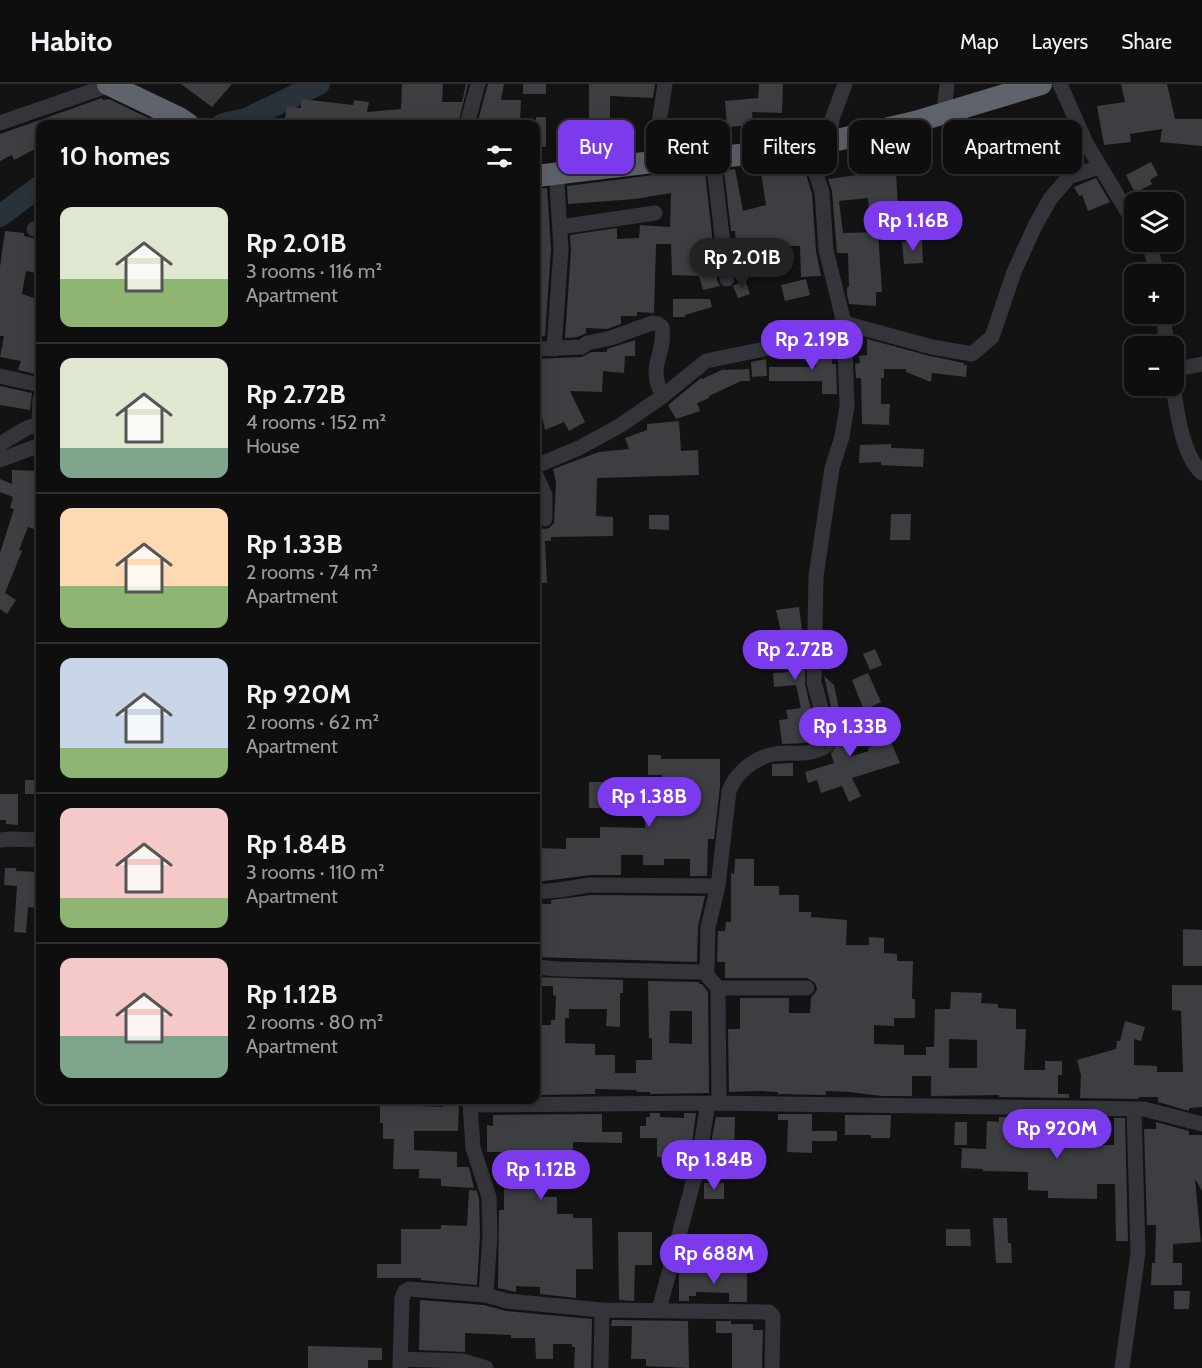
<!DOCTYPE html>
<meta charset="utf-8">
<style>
body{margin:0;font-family:Cabin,sans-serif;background:#1c1c1d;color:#f1f3f6;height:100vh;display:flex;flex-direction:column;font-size:22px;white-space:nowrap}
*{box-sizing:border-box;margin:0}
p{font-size:20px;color:#9b9c9e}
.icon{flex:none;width:33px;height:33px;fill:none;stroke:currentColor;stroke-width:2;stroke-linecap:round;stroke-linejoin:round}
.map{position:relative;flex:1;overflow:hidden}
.details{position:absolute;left:36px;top:36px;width:504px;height:984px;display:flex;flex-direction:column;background:#0e0e0f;border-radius:12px;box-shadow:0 3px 15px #0003,0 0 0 2px #2e2e2f}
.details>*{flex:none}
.guide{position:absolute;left:558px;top:36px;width:554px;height:54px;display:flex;gap:12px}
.fabs{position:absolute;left:1124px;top:108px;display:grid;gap:12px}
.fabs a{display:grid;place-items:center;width:60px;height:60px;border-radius:12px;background:#0e0e0f;box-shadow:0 3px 15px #0003,0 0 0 2px #2e2e2f;font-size:30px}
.price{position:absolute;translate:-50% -51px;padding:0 14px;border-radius:21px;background:#7c3aed;color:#fff;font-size:20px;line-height:39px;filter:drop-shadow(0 2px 3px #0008)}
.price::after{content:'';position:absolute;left:50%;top:36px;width:18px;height:14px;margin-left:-9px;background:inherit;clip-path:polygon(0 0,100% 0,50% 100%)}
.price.selected{background:#222;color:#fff}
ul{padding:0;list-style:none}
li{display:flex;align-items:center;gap:18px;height:150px;padding:0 24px}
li+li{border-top:2px solid #2e2e2f}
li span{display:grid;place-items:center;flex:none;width:168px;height:120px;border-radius:12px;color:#555}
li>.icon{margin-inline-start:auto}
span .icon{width:72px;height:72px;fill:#fffc;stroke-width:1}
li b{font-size:26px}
h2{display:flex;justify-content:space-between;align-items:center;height:72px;padding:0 24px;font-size:26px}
.tag{padding:0 21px;border-radius:12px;background:#0e0e0f;box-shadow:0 3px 15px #0003,0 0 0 2px #2e2e2f;font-size:21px;line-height:54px}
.tag.selected{background:#7c3aed;color:#fff}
header{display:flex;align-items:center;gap:36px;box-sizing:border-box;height:84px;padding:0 30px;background:#0e0e0f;border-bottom:2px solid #2e2e2f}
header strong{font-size:28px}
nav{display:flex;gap:33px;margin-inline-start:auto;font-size:21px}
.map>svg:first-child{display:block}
</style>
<header>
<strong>Habito</strong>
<nav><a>Map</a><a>Layers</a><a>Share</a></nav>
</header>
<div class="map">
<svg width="1202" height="1284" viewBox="0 0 1202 1284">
<rect width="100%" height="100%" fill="#131314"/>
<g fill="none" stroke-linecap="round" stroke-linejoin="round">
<path stroke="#293239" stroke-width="22" d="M223,40l23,-5 73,-35
M0,132l40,-30"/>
</g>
<path fill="#3d3e42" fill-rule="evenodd" d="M181,0h51l-20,23z
M402,0h41l-1,18h20l4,-18h2l-10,40h-174l3,-18 14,2v-9l52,6 1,-5 15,2 -2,10 34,-3z
M488,0h16l-3,16h20l-1,24h-43z
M523,0h23v10h-23z
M589,0h66l-2,14 -43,-2v28h-21z
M759,0h24l-1,29 -30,-1 1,13 -26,2 -2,-26 33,-3z
M1121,0h46l8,35h27v27l-42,-4 2,-13 -32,5 1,8 -27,3 -7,-39 28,-4z
M102,14l1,2 6,-1 52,25h-121v19l-7,2 2,4 -21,11 -2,-5 -12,6v-27z
M536,33h10v30h-10z
M1031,42l1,20h24v18h-23v6h-14l-2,-43z
M895,69l3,56 -29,2 -1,-13 -29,3 4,32 35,-1 4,60h-6v14l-27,-2 -2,-10v-7h2l-1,-34h-11l-5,-62 -4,-12 29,-4 -2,-19z
M1151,78l7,13 -8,5 2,4 -17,9 -9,-18z
M772,81l1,6 31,-4 8,27 4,57 5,25 -20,1 -1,-31h-31v2l-32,4 -2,-21h-4l-7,-61 11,-1 8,42 23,-6 -6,-39z
M705,88l12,108 3,6 -17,4 -4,-14 -27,-1 -1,-31h-15l-2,69 -17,-1v4h-16v8l-14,5 -21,-1v5l-8,4 -13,1 6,-88 -1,-15 47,-7v11l22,-1 1,-13 30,2 1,-34 -36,6 -67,5 -1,-18 87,-11z
M1096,94l14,24 -22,9 -6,-16 -3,1 -5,-9z
M547,104l4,61 -6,87h-9v-37l3,-39 -3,-1v-70z
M5,147l19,2v3l16,4v15l-4,18 -10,-2 -4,23 18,6 -6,17 6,2v56l-22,-5 3,-9 -21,-4 4,-21h-4v-69z
M922,156l1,23 -19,1 -2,-22z
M806,195l4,16 -25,6 -4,-16z
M745,196l5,14 -12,4 -5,-12z
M673,215h37l2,8 -27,8v2h-12z
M831,255l1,25h4l1,30h-15v-13h-53v-14h47l-1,-21z
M867,255l63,17 34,7v2h3l-1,12 -34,-4 -1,9 -25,-10v-3h-22v9h-3v26h9l-1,21 -27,-1 -1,-46h-5l-1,-14 5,-1 -1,-7 8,-1z
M635,256v16h-10l-1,17 -21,-2 -1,21 -32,-1 15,31 -16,9 -5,-9 -19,8 -4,-18 -5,1v-54l46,-2 9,-5h16v-3z
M766,275l1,17 -15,1 -1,-15z
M724,285l1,1 24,-1 1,12h-9l-32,15v2l-12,5 3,8 -24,8 -8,-14 33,-27 1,1z
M0,302l32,7 -2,17 -30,-5z
M679,337l2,30 17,-1 1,25 -102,3 -1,38 17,1v19l-62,1v4h-6l2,42h-11v-63l4,7 4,2 5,-1 5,-5 2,-40 -3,-14 46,-17 30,-3 -4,-11 22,-8v-6z
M891,360v4l33,1 -1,18 -42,-2v-3l-22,1 1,-18z
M12,386l28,1v21l-4,14 3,1 -2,7 3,1v16l-12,-4 -9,23 3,1 -17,42 11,7 -9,14 -7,-5v-56l14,-44 -4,-1 3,-11 -13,-5v-13l12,5z
M891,430h20l-1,26h-20z
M649,431h20v15l-20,-1z
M799,523l6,45v32l7,30 4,26 -12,3 -22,1 -3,-24 9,-1 -2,-9 15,-2 -5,-23 -22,2 -1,-14 18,-1 -1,-9h2l-3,-19 -5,1 -8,-35z
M875,565l7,16 -12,5 -7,-16z
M868,589l13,29 -17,8 -12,-30z
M824,592l10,9 15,72 20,-6 -1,-3 21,-10 11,25 -48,15 9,18 -12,6 -7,-16 -21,7 -4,-13 -9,3 -3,-11 29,-9 -3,-9 5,-9 -4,-34z
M648,671h13v4h59v28l-6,52h-6l-1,37h-17v-17h-26v6h-21v-10h-22v20h-31l-54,7v-34l30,1v-11h34v-11l45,1v-8h5v-21l28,-1v-20h-16v-3h-14z
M793,679v13h-21v-12z
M25,696h15v14h-15z
M589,698h27v26h-27z
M0,710h18v31l-12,-1v-4h-6z
M735,775h19v27h25v9h20v17h12v5l36,3 -1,25h23v-8l15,1v15l13,1v7h16l-1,38h3v19h-21v8l-20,-1v19l30,1v10h22v-8h8l1,-38h15l1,-17 31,1 -1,10 17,1v4l18,1v20h10l-2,41h21v-9h17v14h-4v19h11v4l-70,-1v-2l-68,1v-20h-19v20h-30l-32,-4 -24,-1v4l-48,-1v-2l-19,-1 -30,1 -1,-63h12v-31h49v15h21l1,-16 4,-4 2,-4 -2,-6 -8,-5h-82v-16h-8l1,-31h7l1,-9h5v-49l3,1zM949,955l28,1v28h-28z
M5,784h11v3l24,1v36l-12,-1 -2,26 -12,-1 3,-46 -13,-1z
M591,811l114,1 -7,31 -1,35 -161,-5v-49h4v-4h11v-4z
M1183,845l19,1v36h-19z
M536,893l87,3v13h-3v34l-14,-1 1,-17h-38v9h-4v25l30,1v11h20v18h21v-13h16v-22h-3l-1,-57 51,1v2h3l6,8 1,101 -59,1v-2h-14l1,-2 -42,-1v5l-59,1v-70h15v-5h4l1,-24 -3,-1v-9h-17zM670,927h22v33l-23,-1z
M1172,901h30v122l-13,1v3l-31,-9v-5h-19v2l-59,-1 1,-23 -4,-15 39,-11 1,-8h3l5,-20 20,6 -4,14 -7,-2v26l23,1v6h26l-2,-61 -9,-1z
M380,1016h38v6l25,1v-7h16l-1,31h-44v19l43,2v15h12l5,21 -33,-2v-7l-22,-1v-9h-26l1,-30h-11v-16h-3z
M650,1029h10v4l24,1v-5h12l-4,30h-10v14h-25v-19h-17v-12h6v-9h4z
M602,1030v18h20v11l-49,-1v26l-33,1 -1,28h18v17h16v4h19l1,51h-17v29l-36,-4v-7l-24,-1v6l-18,-4 1,-78h5v-41h-2v-17h-15v-27l6,1v-11z
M778,1030h34v17h25v10h-25v12l-25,-1 1,-32h-10z
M845,1031h46l-1,23h-19v-3h-26z
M716,1033h19l-1,40h10l-1,19 -26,-1 1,-28h-5l-2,-4z
M999,1033l60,1 -1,8 20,1v-4h14v18h3v4h19v-27h11l3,123h-12l-1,-57h-18v15l-49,-1v-7l-20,-1v-18l-45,-1v-2l-22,-1 1,-20 24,1 1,-28 12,1z
M955,1038h12v23h-13z
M1156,1038l33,9v4h13v56l-7,-12 6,63 -28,2v19h9v22h-31l1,-22h3l1,-38h-9l-3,-96h12z
M704,1099h20v16h-20z
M469,1106l8,1 2,8 1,36 -3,50 -56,-5v-2h-44v-14h24v-35h40v-4l26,1z
M993,1134h14l1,25h3l1,20h-16z
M946,1145h24l1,17h-25z
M618,1148h34v33h-17l-1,36 -15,-1z
M679,1188l68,1v29h-18v-9l-33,-1v4h-7v5h-10z
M1174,1207h16l-1,18h-15z
M420,1216l64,5 22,6 86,8 -1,49h-17l1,-21h-3v-3h-19v15h-17l-1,-21h-24v-3l-46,-2v19l-46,-2z
M612,1236l76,1 1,47 -43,-2v-7h-15l1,-33h-21z
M716,1237h15v3h22v6h10l-1,38h-30v-35h-16z
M308,1262l74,2v12h-14v8h-60z"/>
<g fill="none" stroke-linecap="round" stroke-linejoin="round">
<path stroke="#34353a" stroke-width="15" d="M1060,0l26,59 48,80
M944,29l3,-29
M0,39l110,-38
M467,40l11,-40
M830,59l2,-24 13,-35
M713,74l14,121
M653,78l12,-78
M560,143l95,-14
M34,145l6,1
M1146,158l5,7 6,25
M1163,230l4,32
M536,265l46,-2 5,-4 24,-5 41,-15 6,1 4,3c4,29 -16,38 1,69
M554,265l7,-100 -4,-65 2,-11
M1183,284l19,-4
M0,292l40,9
M1173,302c4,25 9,69 29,87
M39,339l1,-24
M0,360l25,-15 15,-6
M0,376l40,-15
M536,382l43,-18 42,-23 42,-29 43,-35 97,-20 41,-18 88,24 40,7 20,-17 22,-65 21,-46 15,-27 19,-22 30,-10
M536,391l9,20v24
M0,756l12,-1 28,1
M536,808l23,-2 31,-5 128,1
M536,883l22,2 146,3 14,16h89
M707,889l1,-46 10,-41 11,-95c6,-17 24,-32 41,-36 20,-5 36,3 56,-9l-4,-34 -8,-30 2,-106 16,-108 10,-31 5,-31 -3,-83 -18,-73 -4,-58 -15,-45
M718,904l1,115
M470,1016v5l242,-2 432,6 58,15
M470,1021l3,43 16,49 1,38 -4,60
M602,1226l167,2 4,4 -1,52
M659,1226l39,-146 10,-61
M400,1275l63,2 23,7
M400,1284l2,-70 3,-7 4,-2 77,6 21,6 95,9 -1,58
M1122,1284l16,-115 -4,-144"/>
<path stroke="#5f636b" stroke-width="22" d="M108,0l71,34 9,6
M536,92l117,-14 60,-4 94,-11 108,-25 126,-38"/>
</g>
</svg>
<div class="fabs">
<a><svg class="icon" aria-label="layers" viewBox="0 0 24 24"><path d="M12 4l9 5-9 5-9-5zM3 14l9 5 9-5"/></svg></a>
<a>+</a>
<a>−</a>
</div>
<b class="price" style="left:913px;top:168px">Rp 1.16B</b>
<b class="price selected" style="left:742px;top:205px">Rp 2.01B</b>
<b class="price" style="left:812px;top:287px">Rp 2.19B</b>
<b class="price" style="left:795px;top:597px">Rp 2.72B</b>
<b class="price" style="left:850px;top:674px">Rp 1.33B</b>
<b class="price" style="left:649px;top:744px">Rp 1.38B</b>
<b class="price" style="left:1057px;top:1076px">Rp 920M</b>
<b class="price" style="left:714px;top:1107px">Rp 1.84B</b>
<b class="price" style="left:541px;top:1117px">Rp 1.12B</b>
<b class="price" style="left:714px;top:1201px">Rp 688M</b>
<div class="guide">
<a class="tag selected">Buy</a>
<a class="tag">Rent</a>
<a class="tag">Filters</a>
<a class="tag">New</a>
<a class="tag">Apartment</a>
</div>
<section class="details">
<h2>10 homes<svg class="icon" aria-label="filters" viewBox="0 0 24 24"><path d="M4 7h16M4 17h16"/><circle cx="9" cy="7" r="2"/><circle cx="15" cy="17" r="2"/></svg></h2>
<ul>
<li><span style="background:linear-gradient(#dfe7d0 60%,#8fb573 0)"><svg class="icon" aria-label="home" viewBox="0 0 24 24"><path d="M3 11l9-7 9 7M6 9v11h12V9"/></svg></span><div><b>Rp 2.01B</b><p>3 rooms · 116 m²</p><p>Apartment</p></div></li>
<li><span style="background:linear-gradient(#dfe7d0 75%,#7fa58c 0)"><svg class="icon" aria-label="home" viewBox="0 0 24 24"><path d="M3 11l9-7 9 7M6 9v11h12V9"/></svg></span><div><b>Rp 2.72B</b><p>4 rooms · 152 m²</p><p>House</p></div></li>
<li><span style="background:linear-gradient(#ffd9b3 65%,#8fb573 0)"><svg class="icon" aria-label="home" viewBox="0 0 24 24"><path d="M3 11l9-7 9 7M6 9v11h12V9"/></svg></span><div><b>Rp 1.33B</b><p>2 rooms · 74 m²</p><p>Apartment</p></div></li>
<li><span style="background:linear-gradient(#c9d6e8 75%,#8fb573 0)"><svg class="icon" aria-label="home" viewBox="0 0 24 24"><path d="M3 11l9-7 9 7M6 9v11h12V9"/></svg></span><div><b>Rp 920M</b><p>2 rooms · 62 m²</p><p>Apartment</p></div></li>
<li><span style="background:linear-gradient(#f6c9c9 75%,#8fb573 0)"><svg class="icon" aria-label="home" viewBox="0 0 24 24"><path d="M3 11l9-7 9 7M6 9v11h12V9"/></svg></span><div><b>Rp 1.84B</b><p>3 rooms · 110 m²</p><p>Apartment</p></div></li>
<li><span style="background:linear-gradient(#f6c9c9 65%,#7fa58c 0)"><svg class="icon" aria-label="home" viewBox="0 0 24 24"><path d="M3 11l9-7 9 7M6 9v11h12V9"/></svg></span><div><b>Rp 1.12B</b><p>2 rooms · 80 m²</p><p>Apartment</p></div></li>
</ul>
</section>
</div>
